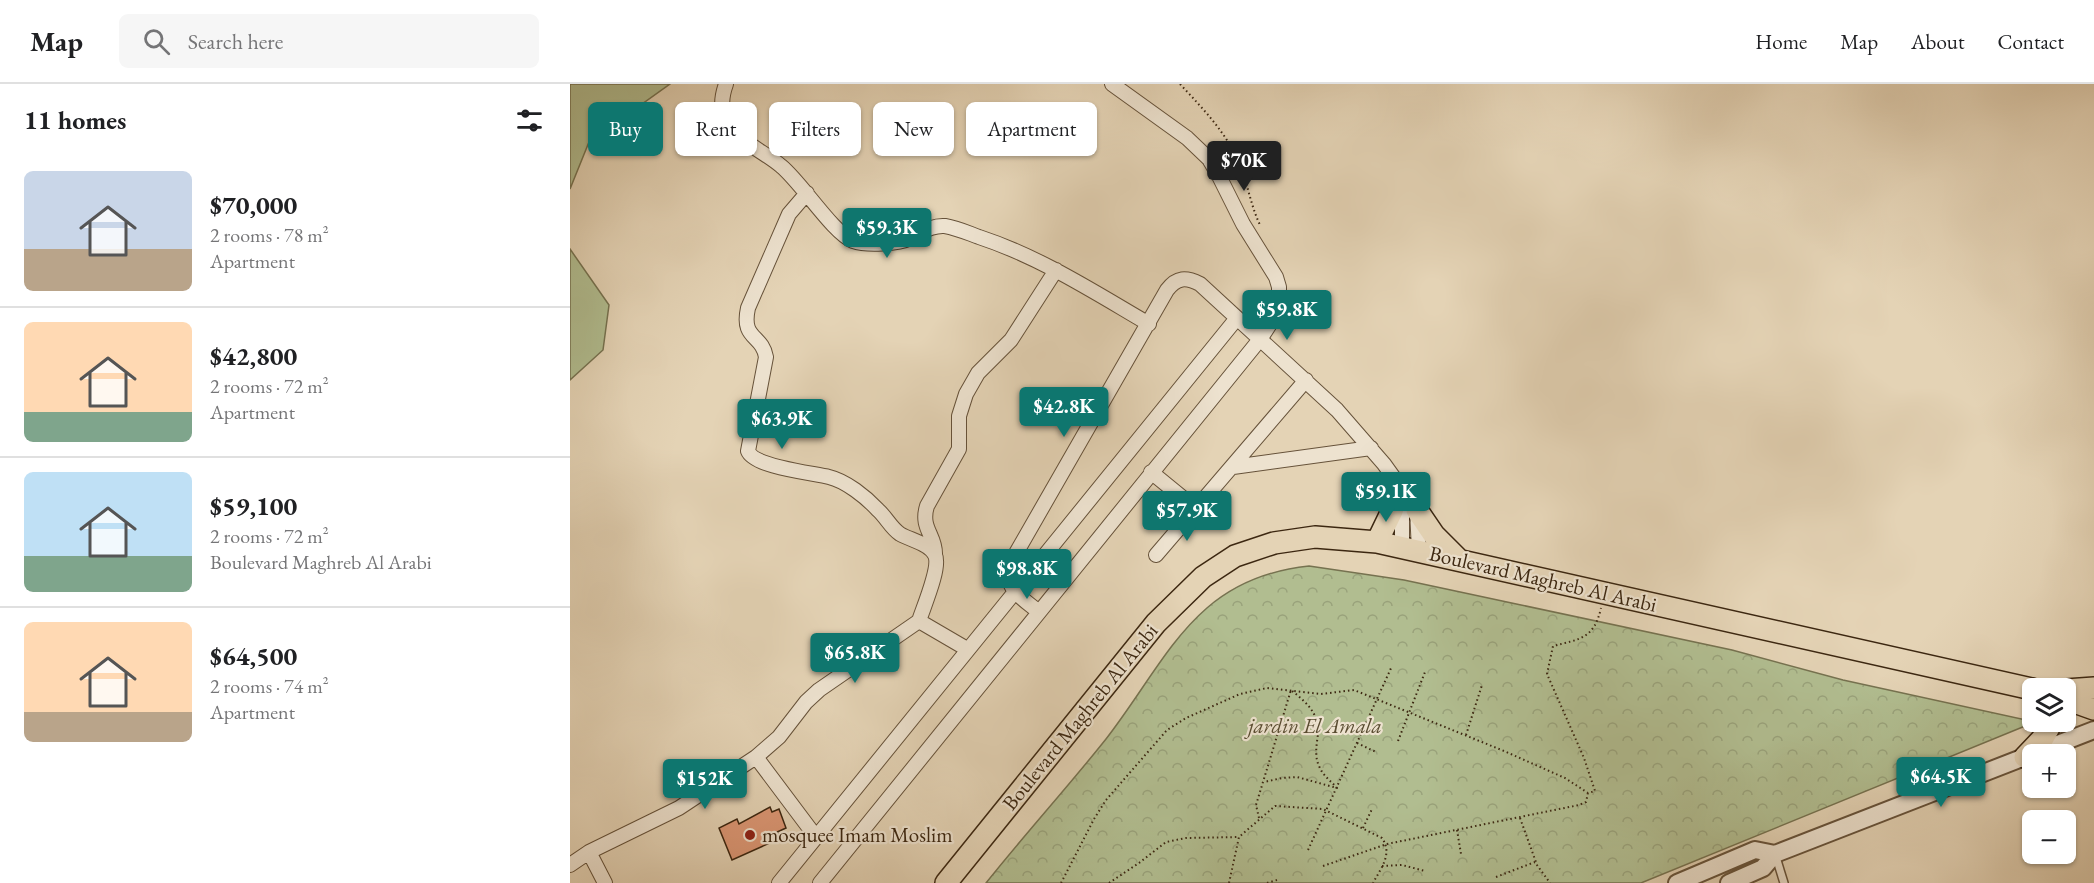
<!DOCTYPE html>
<meta charset="utf-8">
<style>
body{margin:0;font-family:"EB Garamond",serif;background:#f6f6f6;color:#202124;height:100vh;display:flex;flex-direction:column;font-size:22px;white-space:nowrap}
*{box-sizing:border-box;margin:0}
p{font-size:20px;color:#757577}
.icon{flex:none;width:33px;height:33px;fill:none;stroke:currentColor;stroke-width:2;stroke-linecap:round;stroke-linejoin:round}
.map{position:relative;flex:1;overflow:hidden}
.panel{display:flex;flex-direction:column;background:#fff;width:570px}
.panel>*{flex:none}
.guide{position:absolute;left:18px;top:18px;width:570px;height:54px;display:flex;gap:12px}
.fabs{position:absolute;left:1452px;top:594px;display:grid;gap:12px}
.fabs a{display:grid;place-items:center;width:54px;height:54px;border-radius:9px;background:#fff;box-shadow:0 2px 4px #0004;font-size:30px}
.price{position:absolute;translate:-50% -51px;padding:0 14px;border-radius:6px;background:#0f766e;color:#fff;font-size:20px;line-height:39px;filter:drop-shadow(0 2px 3px #0008)}
.price::after{content:'';position:absolute;left:50%;top:36px;width:18px;height:14px;margin-left:-9px;background:inherit;clip-path:polygon(0 0,100% 0,50% 100%)}
.price.on{background:#222;color:#fff}
ul{padding:0;list-style:none}
li{display:flex;align-items:center;gap:18px;height:150px;padding:0 24px}
li+li{border-top:2px solid #e0e0e0}
li span{display:grid;place-items:center;flex:none;width:168px;height:120px;border-radius:9px;color:#555}
li>.icon{margin-inline-start:auto}
span .icon{width:72px;height:72px;fill:#fffc;stroke-width:1}
li b{font-size:26px}
h2{display:flex;justify-content:space-between;align-items:center;height:72px;padding:0 24px;font-size:26px}
.pill{padding:0 21px;border-radius:9px;background:#fff;box-shadow:0 2px 4px #0004;font-size:21px;line-height:54px}
.pill.on{background:#0f766e;color:#fff}
header{display:flex;align-items:center;gap:36px;box-sizing:border-box;height:84px;padding:0 30px;background:#fff;border-bottom:2px solid #e0e0e0}
header strong{font-size:28px}
nav{display:flex;gap:33px;margin-inline-start:auto;font-size:21px}
.search{width:420px;height:54px;background:#f6f6f6;display:flex;align-items:center;gap:15px;box-sizing:border-box;padding:0 21px;border-radius:9px;color:#757577;font-size:22px}
main{display:flex;flex:1;min-height:0}
.map>svg:first-child{display:block}
</style>
<header>
<strong>Map</strong>
<div class="search"><svg class="icon" aria-label="search" viewBox="0 0 24 24"><circle cx="10" cy="10" r="6"/><path d="M15 15l6 6"/></svg>Search here</div>
<nav><a>Home</a><a>Map</a><a>About</a><a>Contact</a></nav>
</header>
<main>
<section class="panel">
<h2>11 homes<svg class="icon" aria-label="filters" viewBox="0 0 24 24"><path d="M4 7h16M4 17h16"/><circle cx="9" cy="7" r="2"/><circle cx="15" cy="17" r="2"/></svg></h2>
<ul>
<li><span style="background:linear-gradient(#c9d6e8 65%,#b9a48a 0)"><svg class="icon" aria-label="home" viewBox="0 0 24 24"><path d="M3 11l9-7 9 7M6 9v11h12V9"/></svg></span><div><b>$70,000</b><p>2 rooms · 78 m²</p><p>Apartment</p></div></li>
<li><span style="background:linear-gradient(#ffd9b3 75%,#7fa58c 0)"><svg class="icon" aria-label="home" viewBox="0 0 24 24"><path d="M3 11l9-7 9 7M6 9v11h12V9"/></svg></span><div><b>$42,800</b><p>2 rooms · 72 m²</p><p>Apartment</p></div></li>
<li><span style="background:linear-gradient(#bfe0f5 70%,#7fa58c 0)"><svg class="icon" aria-label="home" viewBox="0 0 24 24"><path d="M3 11l9-7 9 7M6 9v11h12V9"/></svg></span><div><b>$59,100</b><p>2 rooms · 72 m²</p><p>Boulevard Maghreb Al Arabi</p></div></li>
<li><span style="background:linear-gradient(#ffd9b3 75%,#b9a48a 0)"><svg class="icon" aria-label="home" viewBox="0 0 24 24"><path d="M3 11l9-7 9 7M6 9v11h12V9"/></svg></span><div><b>$64,500</b><p>2 rooms · 74 m²</p><p>Apartment</p></div></li>
</ul>
</section>
<div class="map">
<svg width="1524" height="799" viewBox="0 0 1524 799">
<defs>
<pattern id="forest-crowns" width="20" height="18" patternUnits="userSpaceOnUse" patternTransform="scale(1.5)"><rect width="20" height="18" fill="#b1bd90"/><path d="M2 6a3 3 0 1 1 6 0M12 15a3 3 0 1 1 6 0" fill="none" stroke="#99a27b"/></pattern>
</defs>
<rect width="100%" height="100%" fill="#e4d3b5"/>
<filter id="stains"><feTurbulence type="fractalNoise" baseFrequency=".00333" numOctaves="4"/><feColorMatrix values="0 0 0 0 .2 0 0 0 0 .09 0 0 0 0 .02 0 0 0 .5 -.17"/></filter>
<radialGradient id="worn" r=".72"><stop offset=".6" stop-color="#630" stop-opacity="0"/><stop offset="1" stop-color="#630" stop-opacity=".3"/></radialGradient>
<path fill="#b1bd90" stroke="#767250" stroke-width="1.5" d="M0,0h100l-81,58 -19,47z
M0,165l39,56 -6,45 -33,30z"/>
<path fill="url(#forest-crowns)" stroke="#767250" stroke-width="1.5" d="M739,482l95,14 117,25 211,45 111,30 192,42 -394,161h-655c39,-49 81,-95 120,-144 62,-80 88,-161 203,-173z"/>
<path fill="#db9775" stroke="#3c2711" stroke-width="1.5" d="M200,723l2,5 7,-3 7,19 -9,4 4,6 -49,22 -13,-32 18,-9 2,5z"/>
<g fill="none" stroke-linecap="round" stroke-linejoin="round">
<defs>
<path id="service" d="M1206,773l8,26"/>
<path id="minor" d="M156,0c-4,11 -6,24 0,35 12,23 36,31 55,47 20,16 52,67 72,75 14,5 45,3 58,-3 11,-5 20,-13 34,-12 12,2 23,7 34,11 61,20 115,55 170,87
M237,109l-18,21 -41,94c-7,32 14,26 18,49l-18,94c6,16 65,22 81,26 17,4 37,20 49,33 8,7 13,18 22,24 10,6 29,9 35,21 6,12 -12,53 -16,66
M663,383l138,-19
M581,388l44,36
M828,415l4,16v32
M365,471c1,-20 -15,-26 -8,-49l32,-57v-33l7,-22 12,-21 33,-33 45,-70
M586,471l150,-175
M468,527c-18,-14 -36,-24 -27,-49l156,-272c10,-13 19,-13 33,-6l137,126 47,54 33,46 2,41
M186,673l23,-20 27,-35 13,-12 100,-69 48,28
M19,768l16,31
M0,781l19,-13 90,-44 77,-51 60,80
M209,799l458,-565
M250,799l441,-545 18,-28v-23l-3,-10 -33,-53 -24,-48 -10,-17 -22,-21 -75,-54"/>
<path id="tertiary" d="M1107,799l78,-33 20,4
M1159,799l34,-15 12,-14 319,-124"/>
<path id="primary" d="M847,426l17,25 25,25
M807,458l15,-31 5,-15
M1496,606l28,-2
M1496,615l28,10
M1455,673l18,-19 9,-16
M376,799l210,-260 47,-46 32,-21 39,-13 41,-6 62,5 655,147"/>
</defs>
<use href="#service" stroke="#66523a" stroke-width="10"/>
<use href="#minor" stroke="#66523a" stroke-width="16"/>
<use href="#tertiary" stroke="#66523a" stroke-width="20"/>
<use href="#primary" stroke="#3c2711" stroke-width="24"/>
<path stroke="#3c2711" stroke-width="2" stroke-dasharray="1.5 3" stroke-linecap="butt" d="M610,0c24,26 47,49 61,83 7,19 10,39 19,58
M896,651l16,-50
M828,657l27,-69
M787,659l19,9
M689,734l-3,-13 35,-115c15,12 28,23 27,43 -1,11 -4,22 1,33 4,10 11,14 18,22l-40,-11 -15,1 -18,4
M950,734l17,47 13,18
M793,744l9,-19
M887,746l4,24
M738,766l84,-184
M753,782l64,-22 192,-39 7,-3 2,-9
M812,782l20,-1 23,6
M926,793l39,-15
M491,799l33,-64 12,-19 61,-70 19,-12 54,-24 27,-6 54,6 33,-4 150,61 61,27 23,15 7,-2 -11,-33 -37,-84 6,-28c27,-7 41,-7 48,-38
M539,799l30,-20 27,-21 20,-4 53,-1
M659,799l10,-46 36,-31 48,3 59,29c11,16 -1,30 -9,45
M697,799l10,-3"/>
<use href="#service" stroke="#ede2cf" stroke-width="7"/>
<use href="#minor" stroke="#ede2cf" stroke-width="14"/>
<use href="#tertiary" stroke="#ede2cf" stroke-width="16"/>
<use href="#primary" stroke="#e4d3b5" stroke-width="21"/>
</g>
<circle fill="#8f2418" stroke="#ede2cf" stroke-width="2" cx="180" cy="751" r="6"/>
<g text-anchor="middle" stroke-width="4.5" stroke-linejoin="round" paint-order="stroke">
<g font-size="21" fill="#3c2711" stroke="#ede2cf">
<text transform="translate(973 495) rotate(13)" y="7">Boulevard Maghreb Al Arabi</text>
<text transform="translate(510 633) rotate(-51)" y="7">Boulevard Maghreb Al Arabi</text>
</g>
<g font-size="21" font-style="italic" fill="#594c31" stroke="#ede2cf">
<text x="745" y="649">jardin El Amala</text>
</g>
<g font-size="21" fill="#3c2711" stroke="#ede2cf" text-anchor="start">
<text x="192" y="758">mosquee Imam Moslim</text>
</g>
</g>
<rect width="100%" height="100%" filter="url(#stains)"/>
<rect width="100%" height="100%" fill="url(#worn)"/>
</svg>
<div class="fabs">
<a><svg class="icon" aria-label="layers" viewBox="0 0 24 24"><path d="M12 4l9 5-9 5-9-5zM3 14l9 5 9-5"/></svg></a>
<a>+</a>
<a>−</a>
</div>
<b class="price on" style="left:674px;top:108px">$70K</b>
<b class="price" style="left:317px;top:175px">$59.3K</b>
<b class="price" style="left:717px;top:257px">$59.8K</b>
<b class="price" style="left:494px;top:354px">$42.8K</b>
<b class="price" style="left:212px;top:366px">$63.9K</b>
<b class="price" style="left:816px;top:439px">$59.1K</b>
<b class="price" style="left:617px;top:458px">$57.9K</b>
<b class="price" style="left:457px;top:516px">$98.8K</b>
<b class="price" style="left:285px;top:600px">$65.8K</b>
<b class="price" style="left:1371px;top:724px">$64.5K</b>
<b class="price" style="left:135px;top:726px">$152K</b>
<div class="guide">
<a class="pill on">Buy</a>
<a class="pill">Rent</a>
<a class="pill">Filters</a>
<a class="pill">New</a>
<a class="pill">Apartment</a>
</div>
</div>
</main>
